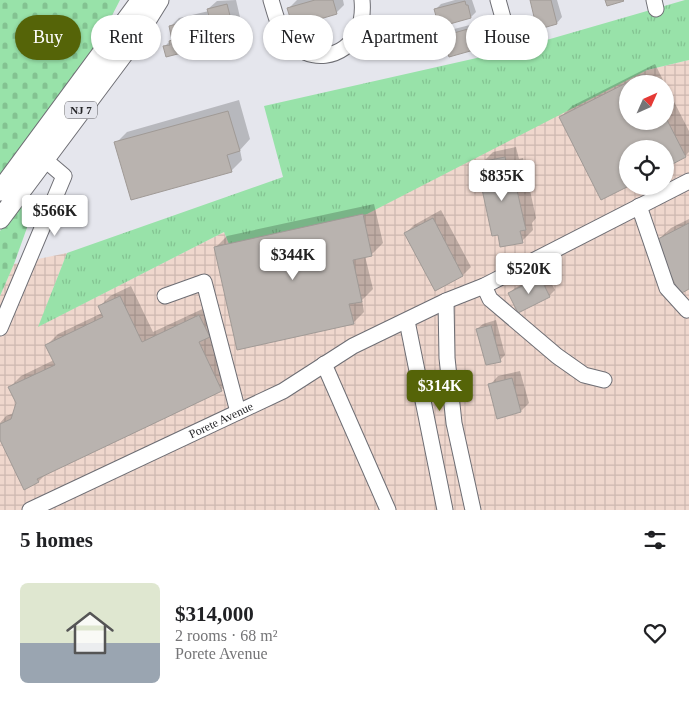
<!DOCTYPE html>
<meta charset="utf-8">
<style>
body{margin:0;font-family:"Times New Roman",serif;background:#f6f6f6;color:#202124;height:100vh;display:flex;flex-direction:column;font-size:19px;white-space:nowrap}
*{box-sizing:border-box;margin:0}
p{font-size:16px;color:#757577}
.icon{flex:none;width:28px;height:28px;fill:none;stroke:currentColor;stroke-width:2;stroke-linecap:round;stroke-linejoin:round}
.map{position:relative;height:510px;overflow:hidden}
.side{display:flex;flex-direction:column;background:#fff;flex:1}
.side>*{flex:none}
.banner{position:absolute;left:15px;top:15px;width:660px;height:45px;display:flex;gap:10px}
.needle{width:32px;rotate:45deg}
.tools{position:absolute;left:619px;top:75px;display:grid;gap:10px}
.tools a{display:grid;place-items:center;width:55px;height:55px;border-radius:50%;background:#fff;box-shadow:0 1px 4px #0004;font-size:25px}
.price{position:absolute;translate:-50% -42px;padding:0 11px;border-radius:5px;background:#fff;color:#222;font-size:16px;line-height:32px;filter:drop-shadow(0 1px 2px #0008)}
.price::after{content:'';position:absolute;left:50%;top:30px;width:15px;height:11px;margin-left:-8px;background:inherit;clip-path:polygon(0 0,100% 0,50% 100%)}
.price.current{background:#556408;color:#fff}
ul{padding:0;list-style:none}
li{display:flex;align-items:center;gap:15px;height:125px;padding:0 20px}
li+li{border-top:1px solid #e0e0e0}
li span{display:grid;place-items:center;flex:none;width:140px;height:100px;border-radius:8px;color:#555}
li>.icon{margin-inline-start:auto}
span .icon{width:60px;height:60px;fill:#fffc;stroke-width:1}
li b{font-size:21px}
h2{display:flex;justify-content:space-between;align-items:center;height:60px;padding:0 20px;font-size:21px}
.chip{padding:0 18px;border-radius:22px;background:#fff;box-shadow:0 1px 4px #0004;font-size:18px;line-height:45px}
.chip.current{background:#556408;color:#fff}
.map>svg:first-child{display:block}
</style>
<div class="map">
<svg width="689" height="510" viewBox="0 0 689 510">
<defs>
<pattern id="industrial-grid" width="8" height="8" patternUnits="userSpaceOnUse" patternTransform="scale(1.25)"><rect width="8" height="8" fill="#efd7cd"/><path d="M0 4h8M4 0v8" fill="none" stroke="#cdb8b0"/></pattern>
<pattern id="grass-tufts" width="24" height="20" patternUnits="userSpaceOnUse" patternTransform="scale(1.25)"><rect width="24" height="20" fill="#98e2a9"/><path d="M3 7l-1-3M5 7V3M7 7l1-3M15 17l-1-3M17 17v-4M19 17l1-3" fill="none" stroke="#83c291"/></pattern>
<pattern id="cemetery-stones" width="16" height="16" patternUnits="userSpaceOnUse" patternTransform="scale(1.25)"><rect width="16" height="16" fill="#98e2a9"/><path d="M2 7V4a2 2 0 0 1 4 0v3zM10 15v-3a2 2 0 0 1 4 0v3z" fill="#83c291"/></pattern>
</defs>
<rect width="100%" height="100%" fill="#e5e6ed"/>
<path fill="url(#industrial-grid)" fill-rule="evenodd" d="M689,60v450h-689v-214l14,-32 53,-11 -28,73 185,-94 5,12 418,-174zM628,84h37v37h-37zM628,149h37v37h-37z"/>
<path fill="url(#grass-tufts)" d="M685,0h4v60l-42,10 -280,144 -138,30 -5,-12 -186,95 29,-74 216,-76 -19,-71 248,-56z"/>
<path fill="url(#cemetery-stones)" d="M0,0h120l-36,70 -84,108z
M23,202l10,9 -19,53 -14,32v-65z"/>
<path fill="#0003" d="M236,0l7,30 -8,8 -71,9 9,-9 -3,-11 9,-9 30,-7 -1,-2 9,-8z
M297,0h46l1,5 -8,8 -47,-5z
M455,0h17l4,12 -5,5 -35,-8 5,-5z
M531,0h26l5,17 -5,6 -20,5 -1,-8z
M474,24l1,5 7,-2 4,15 -6,5 -42,-2 12,-15z
M655,64l10,20h-37v37h37v-37l24,47v21l-4,4 -20,10v-17l-104,-32 11,-11z
M239,100l11,39 -10,11 2,10 -11,11 -115,-28 11,-11z
M516,147l3,12 4,-1 13,60 -4,5 1,7 -11,11 -23,-7 -19,-59 4,-3 -2,-9 11,-11z
M374,204l9,39 -11,11 -7,2 8,33 -11,11 2,12 -11,11 -137,-76 11,-11z
M441,210l30,57 -8,8 -27,14 -30,-56 8,-8z
M689,219v69l-30,-49 12,-11z
M545,272l10,18 -6,6 -40,-3 6,-5z
M131,286l22,46 58,-27 21,74 -11,11 -173,82 -9,9 -15,7 -24,-51v-14l6,-7 8,-3 4,-10 -8,-16 11,-11 33,-16 -7,-15 11,-11 44,-21 -3,-6 11,-11z
M496,320l9,35 -5,5 -23,-31 6,-5z
M520,371l9,32 -8,8 -31,-26 8,-9z"/>
<path fill="#b9b3af" stroke="#a09a96" d="M315,0h18l4,14 -44,13 -6,-19z
M530,0h21l6,24 -21,6 -3,-8 2,-1z
M605,0h18l1,1 -17,5z
M465,1l1,4h2l3,13 -32,9 -5,-18z
M227,4l9,35 -70,18 -3,-11 7,-1 -1,-4 3,-1 -3,-14 40,-10 -2,-7z
M468,29l1,4 7,-2 5,17 -32,9 -1,-3 -9,2 -3,-11 5,-2 -1,-4 4,-1 -1,-2z
M644,74l4,10h-20v37h37v-5l21,41 -21,11v-19h-37l1,37 -28,14 -42,-83z
M228,111l12,40 -13,4 5,17 -101,28 -17,-58z
M505,157l3,12 4,-1 14,62 -6,1 3,12 -23,4 -2,-12 -6,1 -13,-61 4,-1 -3,-12z
M363,214l9,42 -19,4 9,42 -13,2 5,20 -117,26 -23,-103z
M433,218l30,58 -28,15 -31,-58z
M689,223v66l-9,5 -18,-36 -4,-19z
M540,277l10,20 -32,16 -10,-20z
M120,296l22,46 57,-27 11,22 -11,5 23,49 -185,88 2,3 -15,8 -24,-50v-16l11,-5 5,-16 -8,-16 47,-22 -10,-20 58,-28 -5,-11z
M491,325l10,37 -15,3 -10,-36z
M512,378l9,34 -24,7 -9,-35z"/>
<g fill="none" stroke-linecap="round" stroke-linejoin="round">
<defs>
<g id="minor">
<path d="M271,0c4,13 7,28 17,39 20,25 56,21 70,-8 4,-10 5,-21 4,-31"/>
<path d="M498,0l14,50"/>
<path d="M654,0l2,9"/>
<path d="M639,206l28,82 20,22 2,-1"/>
<path d="M484,286l6,13 67,57 27,19 20,5"/>
<path d="M165,296l39,-14 34,130"/>
<path d="M446,301l1,57 7,65 19,87"/>
<path d="M407,321l38,189"/>
<path d="M0,328l64,-152 -20,-17"/>
<path d="M324,364l64,146"/>
<path id="s1" d="M30,510l253,-119 70,-45 93,-45 38,-15 205,-105"/>
</g>
<path id="major" d="M0,191l141,-191
M0,219l136,-182 23,-37"/>
</defs>
<use href="#minor" stroke="#6e6e74" stroke-width="17"/>
<use href="#major" stroke="#6e6e74" stroke-width="21"/>
<use href="#minor" stroke="#fff" stroke-width="15"/>
<use href="#major" stroke="#fff" stroke-width="19"/>
</g>
<g text-anchor="middle" stroke-width="4.5" stroke-linejoin="round" paint-order="stroke">
<rect fill="#e5e6ed" stroke="#5f5f63" stroke-width="1" x="65" y="101.5" width="32" height="17" rx="4"/>
<g font-size="11" font-weight="bold" fill="#252528">
<text x="81" y="114">NJ 7</text>
</g>
<g font-size="12" fill="#252528" stroke="#e5e6ed">
<text dy="4" stroke="none"><textPath href="#s1" startOffset="211">Porete Avenue</textPath></text>
</g>
</g>
</svg>
<div class="tools">
<a><svg class="needle" viewBox="-14 -14 28 28"><path d="M0-13l5 13h-10z" fill="#e53935"/><path d="M0 13l5-13h-10z" fill="#757577"/></svg></a>
<a><svg class="icon" aria-label="locate" viewBox="0 0 24 24"><circle cx="12" cy="12" r="6"/><path d="M12 2v4M12 18v4M2 12h4M18 12h4"/></svg></a>
</div>
<b class="price" style="left:502px;top:202px">$835K</b>
<b class="price" style="left:55px;top:237px">$566K</b>
<b class="price" style="left:293px;top:281px">$344K</b>
<b class="price" style="left:529px;top:295px">$520K</b>
<b class="price current" style="left:440px;top:412px">$314K</b>
<div class="banner">
<a class="chip current">Buy</a>
<a class="chip">Rent</a>
<a class="chip">Filters</a>
<a class="chip">New</a>
<a class="chip">Apartment</a>
<a class="chip">House</a>
</div>
</div>
<section class="side">
<h2>5 homes<svg class="icon" aria-label="filters" viewBox="0 0 24 24"><path d="M4 7h16M4 17h16"/><circle cx="9" cy="7" r="2"/><circle cx="15" cy="17" r="2"/></svg></h2>
<ul>
<li><span style="background:linear-gradient(#dfe7d0 60%,#9aa5b1 0)"><svg class="icon" aria-label="home" viewBox="0 0 24 24"><path d="M3 11l9-7 9 7M6 9v11h12V9"/></svg></span><div><b>$314,000</b><p>2 rooms · 68 m²</p><p>Porete Avenue</p></div><svg class="icon" aria-label="heart" viewBox="0 0 24 24"><path d="M12 20l-8-8c-3-5 5-10 8-4 3-6 11-1 8 4z"/></svg></li>
</ul>
</section>
